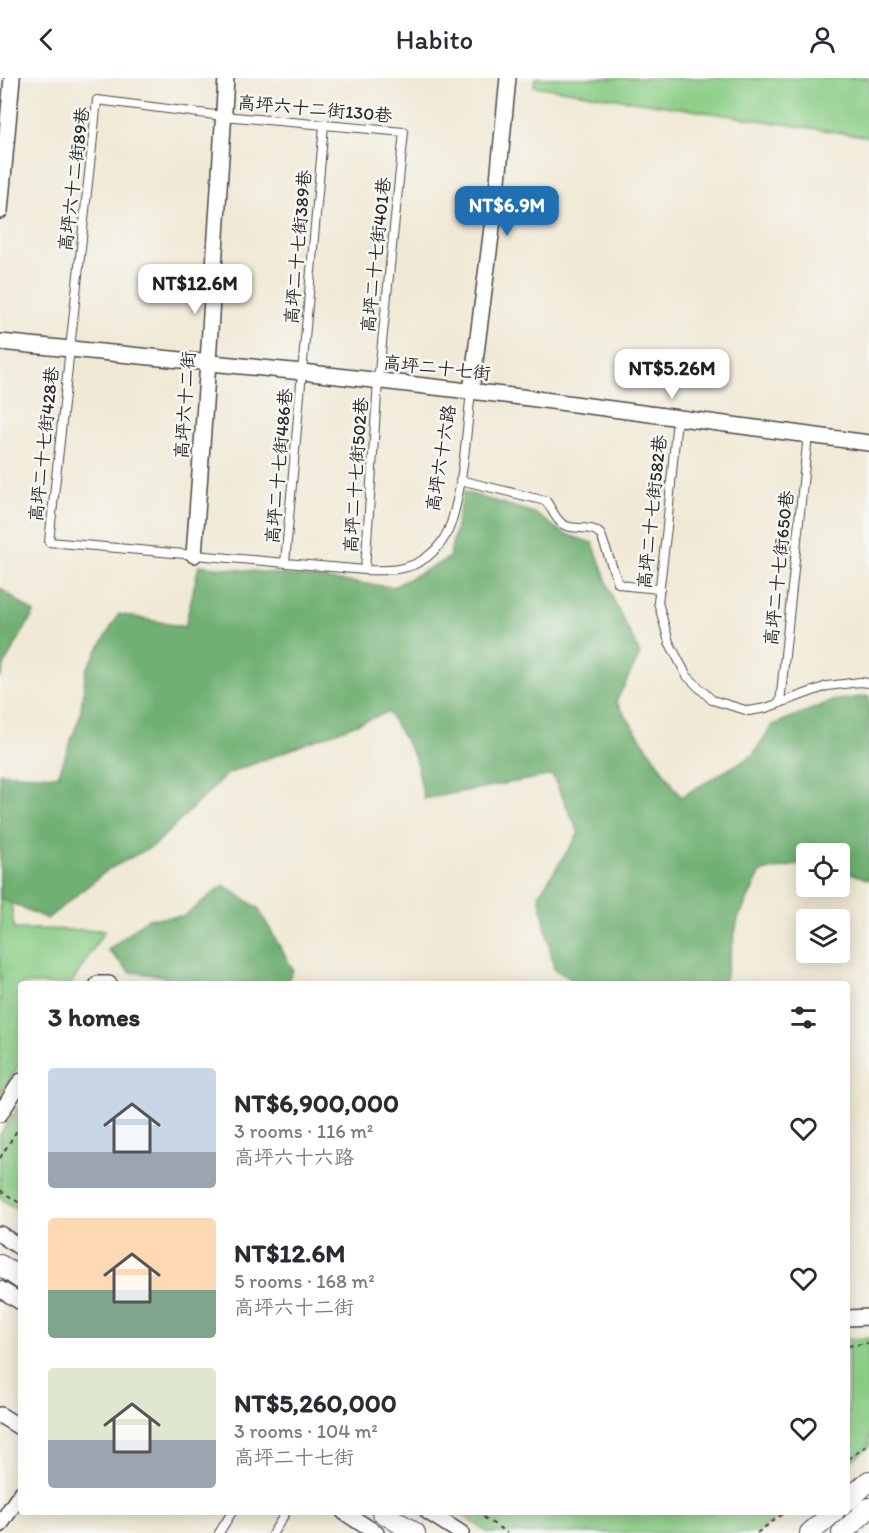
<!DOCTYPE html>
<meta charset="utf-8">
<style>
body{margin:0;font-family:Itim,"LXGW WenKai TC",sans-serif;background:#f7f7f7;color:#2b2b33;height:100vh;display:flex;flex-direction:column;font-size:22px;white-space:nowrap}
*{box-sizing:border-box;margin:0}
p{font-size:20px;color:#7c7c81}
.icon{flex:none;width:33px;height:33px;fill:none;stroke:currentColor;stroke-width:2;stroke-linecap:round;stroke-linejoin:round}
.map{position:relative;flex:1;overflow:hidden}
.details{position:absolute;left:18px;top:903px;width:832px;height:534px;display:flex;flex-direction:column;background:#fff;border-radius:6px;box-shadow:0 3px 15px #0003}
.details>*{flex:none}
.controls{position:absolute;left:796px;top:765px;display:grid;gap:12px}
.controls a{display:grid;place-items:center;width:54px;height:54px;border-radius:6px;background:#fff;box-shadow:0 3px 15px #0003;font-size:30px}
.price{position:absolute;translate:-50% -51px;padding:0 14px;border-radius:12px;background:#fff;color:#222;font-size:20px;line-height:39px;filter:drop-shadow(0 2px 3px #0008)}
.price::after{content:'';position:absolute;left:50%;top:36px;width:18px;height:14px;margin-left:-9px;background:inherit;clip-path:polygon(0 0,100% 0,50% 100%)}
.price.selected{background:#1f6fb2;color:#fff}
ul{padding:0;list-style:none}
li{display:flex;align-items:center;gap:18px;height:150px;padding:0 30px}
li span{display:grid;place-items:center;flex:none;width:168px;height:120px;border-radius:6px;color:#555}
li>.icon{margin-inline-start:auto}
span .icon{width:72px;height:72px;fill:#fffc;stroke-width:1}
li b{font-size:26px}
h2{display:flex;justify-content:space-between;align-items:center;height:72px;padding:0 30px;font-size:26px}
header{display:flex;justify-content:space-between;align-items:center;height:78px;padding:0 30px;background:#fff;font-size:27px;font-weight:600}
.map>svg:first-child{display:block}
</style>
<header><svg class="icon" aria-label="back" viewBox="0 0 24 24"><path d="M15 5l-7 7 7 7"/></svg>Habito<svg class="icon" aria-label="person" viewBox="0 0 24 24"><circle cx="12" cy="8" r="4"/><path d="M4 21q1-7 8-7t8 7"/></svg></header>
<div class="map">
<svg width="869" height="1455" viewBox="0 0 869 1455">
<rect width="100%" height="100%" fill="#f6f6f2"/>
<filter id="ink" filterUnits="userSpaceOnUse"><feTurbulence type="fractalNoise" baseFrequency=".0167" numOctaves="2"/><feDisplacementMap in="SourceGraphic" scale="12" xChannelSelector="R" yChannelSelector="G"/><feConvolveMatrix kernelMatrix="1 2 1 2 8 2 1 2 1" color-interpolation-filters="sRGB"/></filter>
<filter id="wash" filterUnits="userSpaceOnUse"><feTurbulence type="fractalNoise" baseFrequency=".008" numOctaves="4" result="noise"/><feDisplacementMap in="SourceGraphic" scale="24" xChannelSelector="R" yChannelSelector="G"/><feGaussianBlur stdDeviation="1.35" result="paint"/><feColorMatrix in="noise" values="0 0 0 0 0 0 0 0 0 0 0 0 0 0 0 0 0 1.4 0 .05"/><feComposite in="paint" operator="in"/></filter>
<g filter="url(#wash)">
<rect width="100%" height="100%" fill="#f0e9d5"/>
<path fill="#8acd85" stroke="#5a7c58" stroke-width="1.5" d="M535,0h334v59l-335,-51z
M8,798l6,53 91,1 -34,54h-50v78l-21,33v-218z
M21,1025v109l-21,-14v-63z
M869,1260v109l-21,17v-125z
M458,1434h327l-29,21h-267z"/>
<path fill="#6fb072" stroke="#4d6e4e" stroke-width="1.5" d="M464,414l70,21 31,21 28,9 21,58 26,53 -24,48 65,95 72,-42 19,-30 60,-24 37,-5v184l-29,-11v-15h-33v9l-46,9 -23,47 -14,65h-145l-25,-15 -15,-74 40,-62 -27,-58 -128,24 -8,-40 -28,-47 -161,62 -72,71 -46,24 -62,50 -47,-21v-125l58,3 22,-60 6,-46 33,-56 66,13 14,-62 194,22 56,-29z
M0,510l34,25 -28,48 -6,17z
M224,807l34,23 35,62 -7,14h-115l-8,-8 -33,-4 -22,-22 39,-31 37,-3z"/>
</g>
<g filter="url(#ink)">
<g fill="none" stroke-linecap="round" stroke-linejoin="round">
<defs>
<path id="service" d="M677,340l-10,109 -9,75 11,40 18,34 25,24 37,11 17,-3 61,-22 33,-4 9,1
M460,402l86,21c6,7 9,19 18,24 12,6 28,-1 37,10l17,48 10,3 32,3
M285,485l39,-438
M365,492l13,-189 26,-249 -181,-16 -126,-16 -48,442 316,28c21,1 44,1 62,-13 12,-9 21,-23 25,-37 12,-41 14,-86 19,-128
M780,625l28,-268
M219,1455l13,-21
M273,1455l13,-21"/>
<path id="minor" d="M0,133l12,-133
M0,264l302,30 219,25 348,46
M471,314l27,-211 10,-103
M194,477l14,-193 18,-284
M98,906h11
M0,1036l21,-33
M0,1156l21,14
M0,1211l21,13
M848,1240l21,-1
M0,1337l21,13
M344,1434l32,21
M428,1434l33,21
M0,1447l21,-32"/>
<path id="tertiary" d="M0,1187l21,14
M848,1422l21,-19
M382,1434l33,21
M810,1455l24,-21
M842,1455l27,-25"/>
</defs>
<use href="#service" stroke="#494844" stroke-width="10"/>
<use href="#minor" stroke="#494844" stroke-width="18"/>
<use href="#tertiary" stroke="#494844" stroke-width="22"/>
<path stroke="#494844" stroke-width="2" stroke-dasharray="4.5 4.5" stroke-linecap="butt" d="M0,1080l21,-34
M0,1112l21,14
M848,1268l21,-3
M848,1381l21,-15
M476,1434l31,21
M757,1455l28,-21"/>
<use href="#service" stroke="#fff" stroke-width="8"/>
<use href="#minor" stroke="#fff" stroke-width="15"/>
<use href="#tertiary" stroke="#fff" stroke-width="20"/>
</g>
</g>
<g text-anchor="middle" stroke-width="5" stroke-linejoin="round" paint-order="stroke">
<g font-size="18" fill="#2b2b2b" stroke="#f6f6f2">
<text transform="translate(315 31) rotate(5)" y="6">高坪六十二街130巷</text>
<text transform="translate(74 101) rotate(-83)" y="6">高坪六十二街89巷</text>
<text transform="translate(298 169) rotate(-85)" y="6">高坪二十七街389巷</text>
<text transform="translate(376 177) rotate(-84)" y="6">高坪二十七街401巷</text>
<text transform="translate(437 290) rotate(6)" y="6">高坪二十七街</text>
<text transform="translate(185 327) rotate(-86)" y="6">高坪六十二街</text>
<text transform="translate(44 366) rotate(-84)" y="6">高坪二十七街428巷</text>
<text transform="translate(441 380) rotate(-81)" y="6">高坪六十六路</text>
<text transform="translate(279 388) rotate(-85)" y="6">高坪二十七街486巷</text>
<text transform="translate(356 397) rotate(-86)" y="6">高坪二十七街502巷</text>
<text transform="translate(652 434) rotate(-84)" y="6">高坪二十七街582巷</text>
<text transform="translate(779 490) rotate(-84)" y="6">高坪二十七街650巷</text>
</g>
</g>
</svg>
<div class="controls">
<a><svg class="icon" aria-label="locate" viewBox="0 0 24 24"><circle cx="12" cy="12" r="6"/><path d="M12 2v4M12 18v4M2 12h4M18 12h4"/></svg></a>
<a><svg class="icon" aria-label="layers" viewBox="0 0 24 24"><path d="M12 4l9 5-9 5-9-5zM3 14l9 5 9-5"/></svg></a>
</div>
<b class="price selected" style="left:507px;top:159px">NT$6.9M</b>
<b class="price" style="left:195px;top:237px">NT$12.6M</b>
<b class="price" style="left:672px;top:322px">NT$5.26M</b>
<section class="details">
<h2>3 homes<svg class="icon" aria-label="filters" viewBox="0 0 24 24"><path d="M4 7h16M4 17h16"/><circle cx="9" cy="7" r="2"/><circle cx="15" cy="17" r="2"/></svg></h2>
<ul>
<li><span style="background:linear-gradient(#c9d6e8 70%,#9aa5b1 0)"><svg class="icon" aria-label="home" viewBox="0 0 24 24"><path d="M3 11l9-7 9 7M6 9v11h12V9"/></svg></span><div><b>NT$6,900,000</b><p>3 rooms · 116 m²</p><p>高坪六十六路</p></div><svg class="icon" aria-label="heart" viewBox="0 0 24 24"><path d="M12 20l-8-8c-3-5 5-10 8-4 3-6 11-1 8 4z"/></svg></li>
<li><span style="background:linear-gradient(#ffd9b3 60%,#7fa58c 0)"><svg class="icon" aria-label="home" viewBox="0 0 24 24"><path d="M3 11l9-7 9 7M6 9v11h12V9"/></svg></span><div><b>NT$12.6M</b><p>5 rooms · 168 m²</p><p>高坪六十二街</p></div><svg class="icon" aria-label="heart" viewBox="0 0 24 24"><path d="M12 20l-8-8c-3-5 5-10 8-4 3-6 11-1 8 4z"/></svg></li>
<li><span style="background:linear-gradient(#dfe7d0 60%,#9aa5b1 0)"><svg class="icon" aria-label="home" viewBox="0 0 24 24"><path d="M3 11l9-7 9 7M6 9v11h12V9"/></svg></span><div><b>NT$5,260,000</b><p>3 rooms · 104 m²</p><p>高坪二十七街</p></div><svg class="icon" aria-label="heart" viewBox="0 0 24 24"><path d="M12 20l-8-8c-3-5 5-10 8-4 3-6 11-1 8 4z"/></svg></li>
</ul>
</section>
</div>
